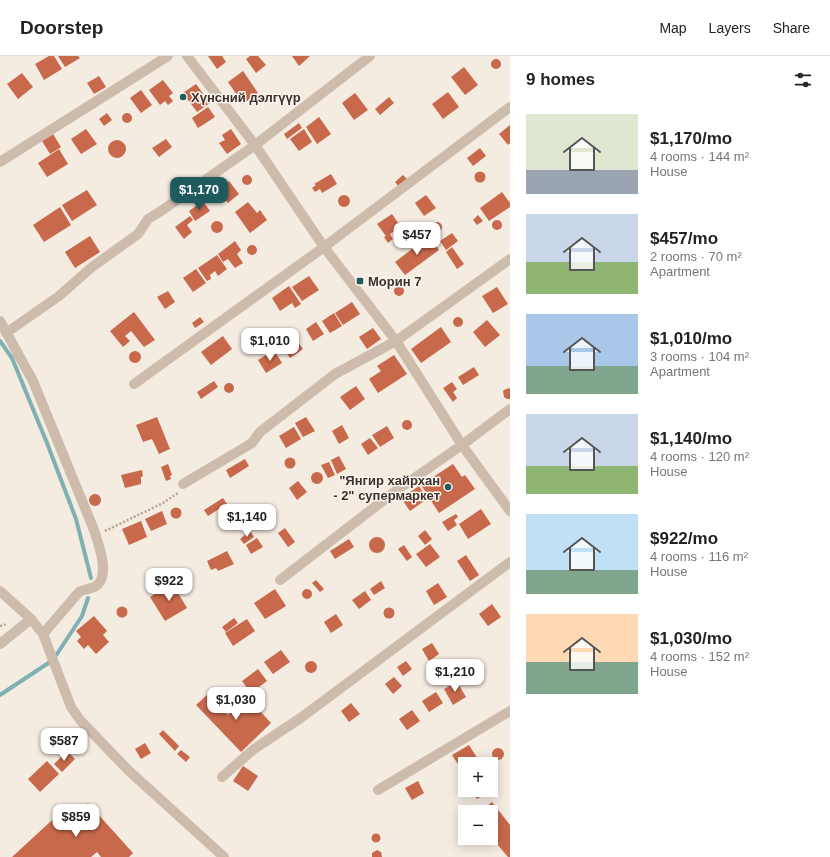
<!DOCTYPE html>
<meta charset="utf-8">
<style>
body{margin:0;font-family:Arial,sans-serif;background:#f6f6f6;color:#222;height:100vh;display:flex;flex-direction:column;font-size:15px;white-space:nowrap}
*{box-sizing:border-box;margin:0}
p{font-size:13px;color:#767676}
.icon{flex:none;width:22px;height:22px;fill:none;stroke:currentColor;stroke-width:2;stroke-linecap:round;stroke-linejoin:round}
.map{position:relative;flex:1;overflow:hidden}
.drawer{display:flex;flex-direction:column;background:#fff;width:320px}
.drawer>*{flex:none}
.buttons{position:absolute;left:458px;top:701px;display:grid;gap:8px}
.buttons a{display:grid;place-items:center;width:40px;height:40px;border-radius:0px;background:#fff;box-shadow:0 2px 10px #0003;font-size:20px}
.price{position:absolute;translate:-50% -34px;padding:0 9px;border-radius:8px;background:#fff;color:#222;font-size:13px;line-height:26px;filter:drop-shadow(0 1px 2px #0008)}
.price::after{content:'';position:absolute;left:50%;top:24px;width:12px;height:9px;margin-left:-6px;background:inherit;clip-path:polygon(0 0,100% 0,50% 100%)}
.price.on{background:#1f5a5e;color:#fff}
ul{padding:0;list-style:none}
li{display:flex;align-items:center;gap:12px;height:100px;padding:0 16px}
li span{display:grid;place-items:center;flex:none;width:112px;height:80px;border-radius:0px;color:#555}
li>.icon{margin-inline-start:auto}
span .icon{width:48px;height:48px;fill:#fffc;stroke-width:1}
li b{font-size:17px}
h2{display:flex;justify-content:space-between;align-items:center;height:48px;padding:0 16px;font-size:17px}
header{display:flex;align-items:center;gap:24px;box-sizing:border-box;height:56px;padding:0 20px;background:#fff;border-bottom:1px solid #e0e0e0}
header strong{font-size:19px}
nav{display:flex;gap:22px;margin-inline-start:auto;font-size:14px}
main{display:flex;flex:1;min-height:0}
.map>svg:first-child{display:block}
</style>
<header>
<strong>Doorstep</strong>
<nav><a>Map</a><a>Layers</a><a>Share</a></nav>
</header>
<main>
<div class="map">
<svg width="510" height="801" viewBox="0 0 510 801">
<rect width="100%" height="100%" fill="#f4ebe1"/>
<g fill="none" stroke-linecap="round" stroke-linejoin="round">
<path stroke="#7fb0b2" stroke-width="4" d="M0,285l12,17 35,85 29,76 15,59
M0,639l53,-35 29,-44 6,-18"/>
</g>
<path fill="#c8694b" d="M49,0h5l8,13 -18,11 -9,-16z
M58,0h20l2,2 -15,9z
M208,0h14l4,6 -9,7z
M250,0h8l8,9 -10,8 -10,-14z
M292,0h18l-11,10z
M491 8a5 5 0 1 1 10 0a5 5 0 1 1-10 0Z
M464,11l14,18 -13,10 -14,-18z
M243,15l15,22 -15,11 -15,-22z
M22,17l11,14 -15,12 -11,-15z
M99,20l7,11 -12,7 -7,-11z
M163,24l10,13 -4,3 4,5 -5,4 -3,-4 -5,4 -11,-15z
M196,28l14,19 -13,9 -14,-19z
M141,34l11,15 -11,8 -11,-15z
M448,36l11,15 -16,12 -11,-15z
M355,37l13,17 -14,10 -12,-17z
M389,41l5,6 -14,12 -5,-6z
M208,51l7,10 -17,11 -6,-10z
M122 62a5 5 0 1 1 10 0a5 5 0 1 1-10 0Z
M107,57l5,7 -8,6 -5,-7z
M319,61l12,17 -14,10 -11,-17z
M299,67l3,5 -15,11 -3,-5z
M510,69v18l-2,2 -9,-11z
M86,73l11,15 -16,10 -10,-15z
M231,73l10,15 -14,10 -8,-11 6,-3 -3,-5z
M304,73l8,13 -13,9 -9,-12z
M53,78l8,13 -11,7 -8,-13z
M166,83l6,8 -13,10 -7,-9z
M108 93a9 9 0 1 1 18 0a9 9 0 1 1-18 0Z
M480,92l6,8 -13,10 -6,-8z
M59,93l9,15 -21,13 -9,-14z
M474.5 121a5.5 5.5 0 1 1 11 0a5.5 5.5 0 1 1-11 0Z
M331,118l6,10 -15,9 -2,-4 -5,3 -3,-4 4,-3 -2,-1z
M242 124a5 5 0 1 1 10 0a5 5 0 1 1-10 0Z
M403,119l4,4 -8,8 -4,-5z
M229,125l10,13 -11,9 -10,-13z
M87,134l10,15 -25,16 -10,-16z
M502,136l8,11v4l-21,14 -9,-13z
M338 145a6 6 0 1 1 12 0a6 6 0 1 1-12 0Z
M426,139l10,13 -12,8 -9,-13z
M203,145l7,10 -15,10 -6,-10z
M248,146l9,11 3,-3 7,10 -17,13 -15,-21z
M60,151l11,18 -27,17 -11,-17z
M392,158l9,13 -11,7 3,5 -5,4 -4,-6 2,-1 -9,-12z
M478,159l5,6 -6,4 -4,-5z
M190,160l3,4 -6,5 5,7 -8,7 -9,-12z
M492 169a5 5 0 1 1 10 0a5 5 0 1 1-10 0Z
M211 171a6 6 0 1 1 12 0a6 6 0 1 1-12 0Z
M432 171a5 5 0 1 1 10 0a5 5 0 1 1-10 0Z
M452,177l6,8 -12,9 -6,-9z
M90,180l10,16 -25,16 -10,-16z
M429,180l10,14 -34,25 -10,-13z
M235,185l6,9 -4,4 6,9 -8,5 -7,-9 -5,3 -5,-8z
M247 194a5 5 0 1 1 10 0a5 5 0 1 1-10 0Z
M452,191l12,17 -7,5 -11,-17z
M217,199l10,14 -9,7 -3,-5 -5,4 1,4 -4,2 -9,-13z
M196,213l10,14 -13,9 -10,-14z
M309,220l10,14 -17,11 -10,-14z
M394 235a5 5 0 1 1 10 0a5 5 0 1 1-10 0Z
M289,230l12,18 -6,4 -3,-5 -12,8 -8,-13z
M497,231l11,17 -15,9 -11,-17z
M168,235l7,11 -10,7 -8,-12z
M352,246l8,12 -17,11 -8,-12z
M134,256l21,28 -11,7 -13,-16 -6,5 5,5 -7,6 -13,-16z
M334,257l8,13 -12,7 -8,-12z
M200,261l4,5 -9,6 -3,-5z
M453 266a5 5 0 1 1 10 0a5 5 0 1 1-10 0Z
M487,264l13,15 -15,12 -12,-15z
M316,266l8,12 -11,7 -7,-12z
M441,271l10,15 -30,21 -10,-14z
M269 277a5 5 0 1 1 10 0a5 5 0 1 1-10 0Z
M373,272l8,11 -14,10 -8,-12z
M293,279l10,14 -13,9 -10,-14z
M223,280l9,13 -21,16 -10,-13z
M274,294l8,13 -16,10 -8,-13z
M129 301a6 6 0 1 1 12 0a6 6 0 1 1-12 0Z
M394,299l13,19 -29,19 -9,-14 12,-8 -4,-5z
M474,311l5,8 -16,10 -5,-8z
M214,325l4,6 -17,12 -4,-7z
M452,326l5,7 -4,3 4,6 -4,4 -10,-14z
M224 332a5 5 0 1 1 10 0a5 5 0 1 1-10 0Z
M356,330l9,13 -15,11 -10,-13z
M510,332v11h-3l-3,-2 -1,-6 3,-2z
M157,361l13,32 -11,5 -7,-15 -9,3 -7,-17z
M306,361l9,14 -12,6 -8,-14z
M402 369a5 5 0 1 1 10 0a5 5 0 1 1-10 0Z
M342,369l7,13 -10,6 -7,-13z
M387,370l7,12 -14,9 -8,-12z
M294,371l7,12 -15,9 -7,-12z
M370,382l8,10 -10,7 -7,-11z
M339,400l7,13 -9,5 -6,-14z
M284.5 407a5.5 5.5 0 1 1 11 0a5.5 5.5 0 1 1-11 0Z
M245,403l4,7 -19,12 -4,-8z
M329,406l6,13 -7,3 -7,-13z
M168,408l4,11 -2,1 1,3 -5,2 -5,-14z
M453,408l9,13 3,-2 10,14 -36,24 -18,-28z
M142,414l1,6 -2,1v7l-16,4 -4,-13z
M311 422a6 6 0 1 1 12 0a6 6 0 1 1-12 0Z
M298,425l9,11 -10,8 -8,-12z
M419,430l8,13 -17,12 -9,-13z
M89 444a6 6 0 1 1 12 0a6 6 0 1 1-12 0Z
M223,442l4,6 -19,12 -4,-6z
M170.5 457a5.5 5.5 0 1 1 11 0a5.5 5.5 0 1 1-11 0Z
M481,453l10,15 -23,15 -9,-15z
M162,455l5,13 -16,7 -6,-12z
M456,458l2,3 -4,3 3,5 -9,6 -6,-9z
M141,465l6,16 -18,8 -7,-16z
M285,472l10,14 -7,5 -10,-14z
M425,474l7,9 -7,6 -7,-9z
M250,475l4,6 -10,7 -4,-5z
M369 489a8 8 0 1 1 16 0a8 8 0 1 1-16 0Z
M257,482l6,9 -12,7 -5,-9z
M349,483l5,8 -19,12 -5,-8z
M430,488l10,13 -14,10 -10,-13z
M404,489l8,12 -5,4 -9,-12z
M227,495l7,13 -16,7 -2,-3 -5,2 -4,-9z
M466,499l13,20 -9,6 -13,-20z
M316,524l8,9 -4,3 -8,-9z
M381,525l4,7 -11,7 -4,-6z
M172,527l15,25 -22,13 -15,-24z
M438,527l9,14 -13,8 -8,-14z
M275,533l11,17 -21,13 -11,-16z
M302 538a5 5 0 1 1 10 0a5 5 0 1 1-10 0Z
M365,535l6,9 -12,9 -7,-9z
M492,548l9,13 -13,9 -9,-12z
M116.5 556a5.5 5.5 0 1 1 11 0a5.5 5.5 0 1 1-11 0Z
M383.5 557a5.5 5.5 0 1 1 11 0a5.5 5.5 0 1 1-11 0Z
M336,558l7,11 -12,8 -7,-11z
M94,560l13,15 -4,4 6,7 -13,12 -8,-9 -4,4 -7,-8 4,-4 -5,-6z
M234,562l4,5 -12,9 -4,-5z
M247,563l8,12 -22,15 -8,-13z
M432,587l7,11 -10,7 -7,-12z
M281,594l9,12 -17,12 -9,-12z
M305 611a6 6 0 1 1 12 0a6 6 0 1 1-12 0Z
M406,605l6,8 -9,7 -6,-9z
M258,613l9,12 -16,12 -9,-12z
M394,621l8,9 -9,8 -8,-10z
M457,626l9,15 -13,8 -9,-16z
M436,636l7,11 -14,9 -7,-11z
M208,638l20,21 19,-18 24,26 -30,29 -45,-47z
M351,647l9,11 -11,8 -8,-11z
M412,654l8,11 -13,9 -8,-11z
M163,674l16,16 -4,5 -16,-17z
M145,687l6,10 -10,6 -6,-10z
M469,689l12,19h-16v11l-13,-20z
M492 698a6 6 0 1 1 12 0a6 6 0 1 1-12 0Z
M181,694l9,7 -4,5 -9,-8z
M67,695l8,8 -13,13 -8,-8z
M47,705l12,13 -19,18 -12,-13z
M243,710l15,10 -10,15 -15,-10z
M491,719l7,10 -7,5z
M418,725l6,12 -12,7 -7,-12z
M471,734h20l-14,9z
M492,746l18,23v32h-2l-17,-20v-25h-11z
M88,747l45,50 -4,4h-28l-4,-5 -6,5h-79l50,-46 8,9z
M371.5 782a4.5 4.5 0 1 1 9 0a4.5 4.5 0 1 1-9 0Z
M377,794l4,2 1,5h-10v-4z"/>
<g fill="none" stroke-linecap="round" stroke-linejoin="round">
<path stroke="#b9a596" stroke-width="2.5" stroke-dasharray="2 2" stroke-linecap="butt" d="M105,475l58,-28 15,-10
M0,570l7,-2"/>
<path stroke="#cdbbac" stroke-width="10" d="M187,0l68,89 69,102 72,94 66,104 48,66
M0,106l168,-106
M0,265l33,60 61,149c4,13 17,46 2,56 -4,3 -12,3 -17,6l-36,42
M6,277l53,-37 33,-29 46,-33 10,-15 13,-8 94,-66 115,-89
M134,328l190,-137 186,-140
M183,428l69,-41 8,-11 75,-58 61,-33 114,-82
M280,524l117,-90 65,-45 48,-36
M0,535l31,28 12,15 28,73 9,13 48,50 96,87
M0,588l31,-25
M222,721l32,-28 48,-32 208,-155
M378,734l132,-79"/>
</g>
<g fill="#1f5a5e" stroke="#fbf5ee" stroke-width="1.5">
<circle cx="183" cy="41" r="4"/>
<rect x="356" y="221" width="8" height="8" rx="2"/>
<circle cx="448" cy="431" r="4"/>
</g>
<g text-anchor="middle" stroke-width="3" stroke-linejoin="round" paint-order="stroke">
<g font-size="13" font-weight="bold" fill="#3b302b" stroke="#fbf5ee" text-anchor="start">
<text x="191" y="46">Хүнсний дэлгүүр</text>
<text x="368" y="230">Морин 7</text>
<text x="440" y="429" text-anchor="end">"Янгир хайрхан<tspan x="440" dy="15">- 2" супермаркет</tspan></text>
</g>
</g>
</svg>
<div class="buttons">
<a>+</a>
<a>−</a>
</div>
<b class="price on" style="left:199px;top:155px">$1,170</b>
<b class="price" style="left:417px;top:200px">$457</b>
<b class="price" style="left:270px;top:306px">$1,010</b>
<b class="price" style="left:247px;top:482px">$1,140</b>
<b class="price" style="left:169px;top:546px">$922</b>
<b class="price" style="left:455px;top:637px">$1,210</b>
<b class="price" style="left:236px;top:665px">$1,030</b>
<b class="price" style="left:64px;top:706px">$587</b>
<b class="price" style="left:76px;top:782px">$859</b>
</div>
<section class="drawer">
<h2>9 homes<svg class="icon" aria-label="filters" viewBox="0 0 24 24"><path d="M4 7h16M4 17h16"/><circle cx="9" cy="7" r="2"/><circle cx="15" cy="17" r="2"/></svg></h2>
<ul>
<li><span style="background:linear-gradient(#dfe7d0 70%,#9aa5b1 0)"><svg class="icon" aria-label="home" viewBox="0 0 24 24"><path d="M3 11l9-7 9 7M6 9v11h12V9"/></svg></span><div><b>$1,170/mo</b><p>4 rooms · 144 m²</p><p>House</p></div></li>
<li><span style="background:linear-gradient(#c9d6e8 60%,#8fb573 0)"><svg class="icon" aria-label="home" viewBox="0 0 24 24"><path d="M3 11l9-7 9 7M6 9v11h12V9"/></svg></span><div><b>$457/mo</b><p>2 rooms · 70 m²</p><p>Apartment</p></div></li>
<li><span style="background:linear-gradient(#a9c7e8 65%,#7fa58c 0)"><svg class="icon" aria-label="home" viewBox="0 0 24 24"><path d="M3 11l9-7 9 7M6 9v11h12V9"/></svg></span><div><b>$1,010/mo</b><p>3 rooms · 104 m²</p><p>Apartment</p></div></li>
<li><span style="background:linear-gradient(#c9d6e8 65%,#8fb573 0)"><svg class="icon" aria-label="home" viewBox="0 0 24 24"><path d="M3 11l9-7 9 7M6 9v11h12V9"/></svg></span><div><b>$1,140/mo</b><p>4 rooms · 120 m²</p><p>House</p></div></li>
<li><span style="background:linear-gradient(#bfe0f5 70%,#7fa58c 0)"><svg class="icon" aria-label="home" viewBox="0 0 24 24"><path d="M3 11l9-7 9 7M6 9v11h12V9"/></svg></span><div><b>$922/mo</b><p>4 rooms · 116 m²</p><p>House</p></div></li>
<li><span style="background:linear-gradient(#ffd9b3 60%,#7fa58c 0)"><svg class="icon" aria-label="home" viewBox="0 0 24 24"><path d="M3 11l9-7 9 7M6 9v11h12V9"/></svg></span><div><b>$1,030/mo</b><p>4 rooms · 152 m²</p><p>House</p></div></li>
</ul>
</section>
</main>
